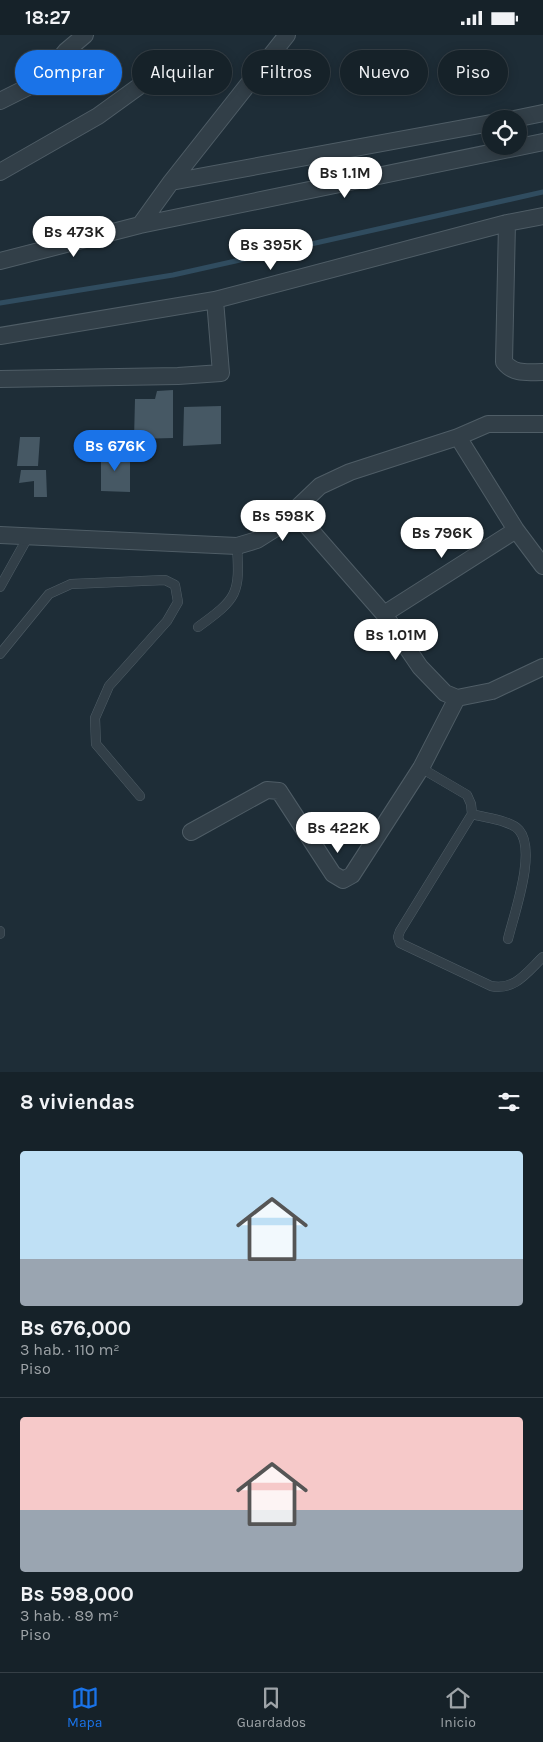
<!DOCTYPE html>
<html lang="es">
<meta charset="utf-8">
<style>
body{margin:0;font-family:Karla,sans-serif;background:#232f35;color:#f1f3f6;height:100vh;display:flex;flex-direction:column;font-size:19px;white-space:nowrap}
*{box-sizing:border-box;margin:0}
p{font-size:16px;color:#9ea4a8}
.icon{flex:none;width:28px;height:28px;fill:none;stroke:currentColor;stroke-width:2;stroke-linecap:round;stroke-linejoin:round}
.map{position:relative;height:1037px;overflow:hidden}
.sheet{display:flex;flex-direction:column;background:#162229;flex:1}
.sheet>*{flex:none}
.hud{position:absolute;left:15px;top:15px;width:514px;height:45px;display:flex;gap:10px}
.fabs{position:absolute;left:482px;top:75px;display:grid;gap:10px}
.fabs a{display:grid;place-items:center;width:45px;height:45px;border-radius:50%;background:#162229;box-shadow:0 2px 12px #0003,0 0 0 1px #353f46;font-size:25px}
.price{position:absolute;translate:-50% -42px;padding:0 11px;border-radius:18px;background:#fff;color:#222;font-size:16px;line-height:32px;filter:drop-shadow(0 1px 2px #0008)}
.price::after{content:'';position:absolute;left:50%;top:30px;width:15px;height:11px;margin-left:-8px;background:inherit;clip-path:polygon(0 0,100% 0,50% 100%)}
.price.active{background:#1a73e8;color:#fff}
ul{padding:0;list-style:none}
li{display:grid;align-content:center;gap:10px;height:265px;padding:0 20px}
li+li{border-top:1px solid #353f46}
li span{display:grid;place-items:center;height:155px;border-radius:5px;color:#555}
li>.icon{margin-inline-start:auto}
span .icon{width:90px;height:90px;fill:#fffc;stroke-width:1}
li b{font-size:21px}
h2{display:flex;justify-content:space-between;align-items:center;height:60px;padding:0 20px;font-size:21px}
.chip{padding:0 18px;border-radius:22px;background:#162229;box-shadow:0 2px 12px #0003,0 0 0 1px #353f46;font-size:18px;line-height:45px}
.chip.active{background:#1a73e8;color:#fff}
.status{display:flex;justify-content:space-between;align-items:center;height:35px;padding:0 25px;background:#162229;direction:ltr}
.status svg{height:14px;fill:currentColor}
.menu{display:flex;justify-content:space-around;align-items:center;height:70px;border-top:1px solid #353f46;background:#162229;font-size:14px;color:#9ea4a8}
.menu a{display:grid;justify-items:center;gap:2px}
.menu .active{color:#1a73e8}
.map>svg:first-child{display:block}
</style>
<div class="status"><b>18:27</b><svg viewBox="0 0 49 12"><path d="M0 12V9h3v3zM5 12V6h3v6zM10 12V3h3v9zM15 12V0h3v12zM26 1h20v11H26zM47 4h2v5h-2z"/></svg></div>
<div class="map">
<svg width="543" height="1037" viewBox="0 0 543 1037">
<rect width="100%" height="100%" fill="#1e2d37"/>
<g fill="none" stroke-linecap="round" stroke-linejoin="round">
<path stroke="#304c5f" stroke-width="5" d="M0,268l173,-28 370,-83"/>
</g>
<path fill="#465864" d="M173,355v48l-39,1 1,-40h20l2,-8z
M221,371v38l-38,2 1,-39z
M20,402h20l-2,29h-21z
M101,416l29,2v39l-29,-1z
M21,435h25l1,27h-13v-16l-15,2z"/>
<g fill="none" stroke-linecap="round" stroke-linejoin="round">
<defs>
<path id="service" d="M0,552l28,-50
M198,592c40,-29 42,-33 39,-81
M0,619l49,-60 22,-10 94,-4 10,5 3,17 -11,19 -58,65 -14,32 1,26 44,52
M421,733l46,27 4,9 1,10 -72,117 -2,6 2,6 91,43c24,5 36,-14 52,-29
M472,779c13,4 38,6 47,16 18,21 -5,84 -11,109
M0,896v3"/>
<path id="minor" d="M0,66l42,-21 24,-29 19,-16
M514,84l29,-6
M0,137l98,-56 47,-34
M171,147l320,-59
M507,188l-3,139c10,13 24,10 39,10
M140,190l31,-43 116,-147
M0,226l140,-36 403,-83
M0,301l215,-36 292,-77 36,-7
M0,344l178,-3 43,-3 -6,-73
M458,402l58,93 27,36
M294,476l90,103 36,53 25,26 12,5 35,-7 51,-24
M0,500l237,11 20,-6 19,-12 44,-42 30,-14 108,-35 30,-13h55
M384,579l132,-84
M191,797l76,-42 12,1 54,83 10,6 9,-5 69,-107 36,-70"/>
</defs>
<use href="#service" stroke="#4f5d66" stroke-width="10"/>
<use href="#minor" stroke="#4f5d66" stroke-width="18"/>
<use href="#service" stroke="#323f48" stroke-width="9"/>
<use href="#minor" stroke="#323f48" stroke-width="16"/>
</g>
</svg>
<div class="fabs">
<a><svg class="icon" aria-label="locate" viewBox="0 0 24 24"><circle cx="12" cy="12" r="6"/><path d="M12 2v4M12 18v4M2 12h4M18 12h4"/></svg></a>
</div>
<b class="price" style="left:345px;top:164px">Bs 1.1M</b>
<b class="price" style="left:74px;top:223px">Bs 473K</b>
<b class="price" style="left:271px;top:236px">Bs 395K</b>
<b class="price active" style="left:115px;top:437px">Bs 676K</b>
<b class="price" style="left:283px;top:507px">Bs 598K</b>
<b class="price" style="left:442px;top:524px">Bs 796K</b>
<b class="price" style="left:396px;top:626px">Bs 1.01M</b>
<b class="price" style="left:338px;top:819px">Bs 422K</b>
<div class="hud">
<a class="chip active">Comprar</a>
<a class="chip">Alquilar</a>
<a class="chip">Filtros</a>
<a class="chip">Nuevo</a>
<a class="chip">Piso</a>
</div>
</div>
<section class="sheet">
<h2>8 viviendas<svg class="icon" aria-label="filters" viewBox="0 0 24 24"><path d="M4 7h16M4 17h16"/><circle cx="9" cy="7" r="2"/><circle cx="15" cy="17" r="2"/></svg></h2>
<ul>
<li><span style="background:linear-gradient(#bfe0f5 70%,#9aa5b1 0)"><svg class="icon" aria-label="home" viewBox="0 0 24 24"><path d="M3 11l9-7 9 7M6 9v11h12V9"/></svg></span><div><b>Bs 676,000</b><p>3 hab. · 110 m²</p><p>Piso</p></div></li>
<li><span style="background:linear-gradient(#f6c9c9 60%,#9aa5b1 0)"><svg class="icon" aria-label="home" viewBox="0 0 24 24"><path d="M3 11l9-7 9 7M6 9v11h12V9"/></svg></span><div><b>Bs 598,000</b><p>3 hab. · 89 m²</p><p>Piso</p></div></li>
</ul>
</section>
<nav class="menu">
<a class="active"><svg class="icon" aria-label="map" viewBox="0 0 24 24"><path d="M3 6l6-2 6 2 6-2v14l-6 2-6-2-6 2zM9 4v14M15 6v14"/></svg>Mapa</a>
<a><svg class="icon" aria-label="saved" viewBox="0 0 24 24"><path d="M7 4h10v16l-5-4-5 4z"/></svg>Guardados</a>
<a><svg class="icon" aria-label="home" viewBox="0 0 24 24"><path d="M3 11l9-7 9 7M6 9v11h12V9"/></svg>Inicio</a>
</nav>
